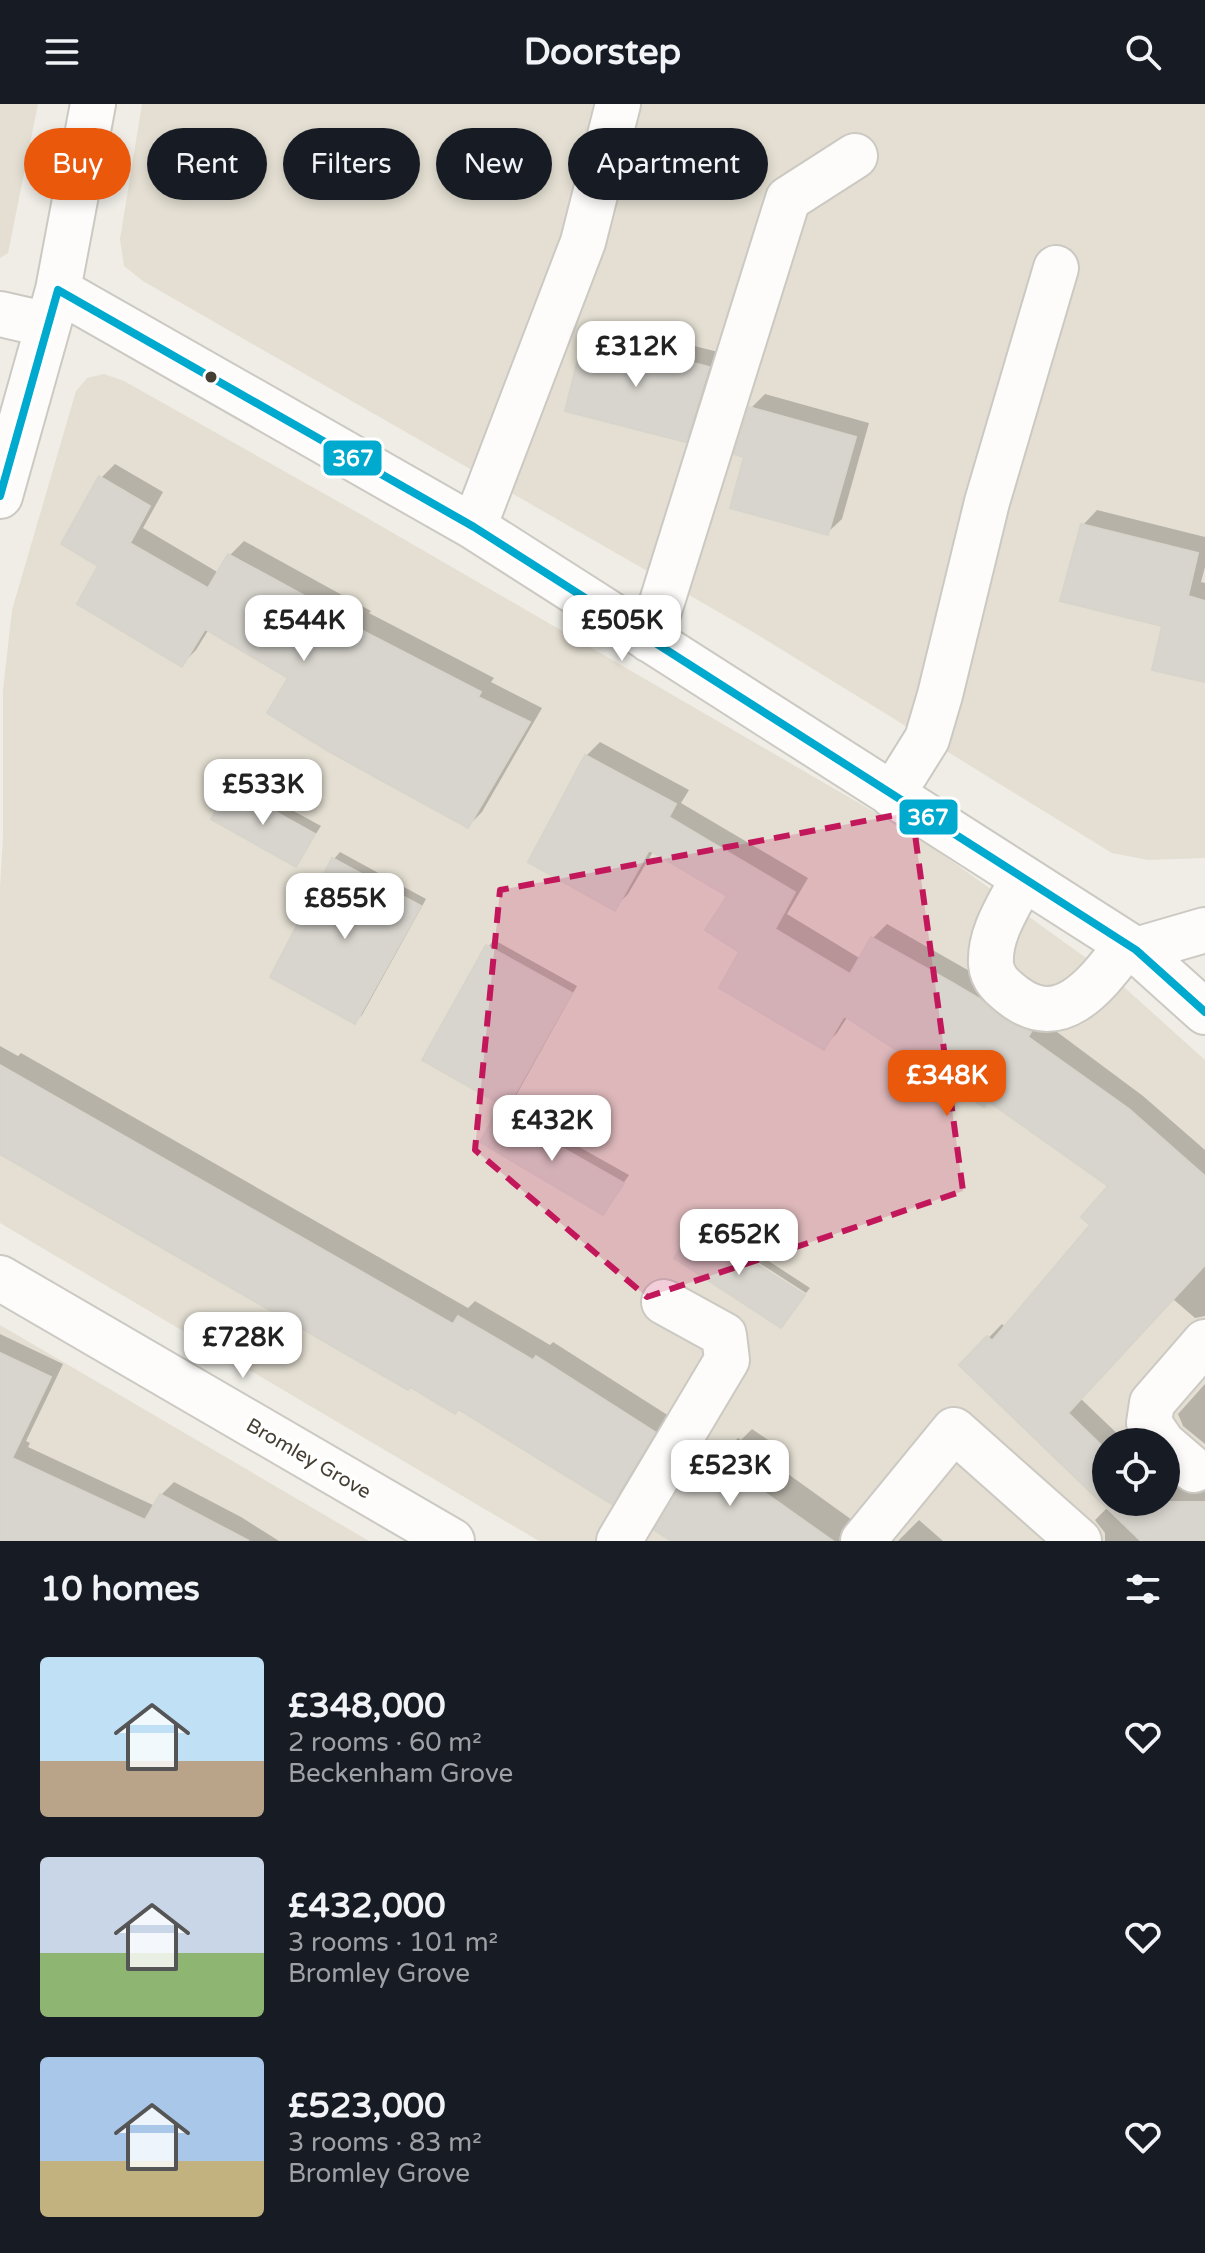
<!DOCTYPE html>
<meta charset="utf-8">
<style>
body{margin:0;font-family:"Varela Round",sans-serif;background:#242831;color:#f1f3f6;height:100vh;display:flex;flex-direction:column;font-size:30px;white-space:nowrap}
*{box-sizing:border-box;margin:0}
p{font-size:26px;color:#9ea1a6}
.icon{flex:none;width:44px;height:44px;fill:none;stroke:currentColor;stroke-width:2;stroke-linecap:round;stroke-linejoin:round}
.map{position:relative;height:1437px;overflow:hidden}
.panel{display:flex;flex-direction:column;background:#171b24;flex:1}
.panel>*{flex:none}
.hud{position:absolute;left:24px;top:24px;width:800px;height:72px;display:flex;gap:16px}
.controls{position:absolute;left:1092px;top:1324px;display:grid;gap:16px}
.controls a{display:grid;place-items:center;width:88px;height:88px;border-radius:50%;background:#171b24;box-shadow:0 4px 12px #0003;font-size:40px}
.price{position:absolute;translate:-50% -68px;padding:0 18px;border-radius:16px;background:#fff;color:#222;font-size:26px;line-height:52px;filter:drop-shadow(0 2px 4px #0008)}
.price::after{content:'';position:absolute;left:50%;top:48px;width:24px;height:18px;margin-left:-12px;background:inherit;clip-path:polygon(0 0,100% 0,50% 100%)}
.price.current{background:#ea580c;color:#fff}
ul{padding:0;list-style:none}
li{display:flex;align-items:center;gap:24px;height:200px;padding:0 40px}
li span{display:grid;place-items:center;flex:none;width:224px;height:160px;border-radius:8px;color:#555}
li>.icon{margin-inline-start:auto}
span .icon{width:96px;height:96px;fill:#fffc;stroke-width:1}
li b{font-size:34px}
h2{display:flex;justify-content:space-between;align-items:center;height:96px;padding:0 40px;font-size:34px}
.chip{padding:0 28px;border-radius:36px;background:#171b24;box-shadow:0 4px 12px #0003;font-size:28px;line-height:72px}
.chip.current{background:#ea580c;color:#fff}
header{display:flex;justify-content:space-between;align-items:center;height:104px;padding:0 40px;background:#171b24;font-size:36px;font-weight:700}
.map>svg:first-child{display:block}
</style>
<header><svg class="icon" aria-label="menu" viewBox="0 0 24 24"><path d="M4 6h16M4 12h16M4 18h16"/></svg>Doorstep<svg class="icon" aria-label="search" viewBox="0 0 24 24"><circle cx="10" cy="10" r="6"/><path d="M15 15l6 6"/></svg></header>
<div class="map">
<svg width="1205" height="1437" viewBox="0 0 1205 1437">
<rect width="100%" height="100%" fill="#efede6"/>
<path fill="#e4dfd2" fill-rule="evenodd" d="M0,0h38l-30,149 -8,5z
M142,0h1063v754l-57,2 -36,-7 -364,-224 -605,-348 -19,-15 -4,-27z
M104,270l20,7 238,134 559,324 193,139 91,82v481h-666l-539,-318v-337l3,-48v-148l9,-80 64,-219 11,-13zM1106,1338h60v60h-60z
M0,1221l369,216h-369z"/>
<path fill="#0003" d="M600,218l122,31 -22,72 -15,15 -99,-104z
M765,290l104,29 -27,96 -15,14 -76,-125z
M115,360l48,28 -20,36 76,45 11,-18 14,-14 127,70 -2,2 125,65 -3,4 51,26 -60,104 -14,14 -177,-149 -82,-48 -13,21 -14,14 -81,-99v-87z
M1097,406l108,27v30l-4,15 4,1v97l-41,-55 -81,-100z
M600,638l89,48 -8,13 127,75 -21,36 74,45 12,-21 14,-14 107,61 149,111 62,54v166l-10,2 -22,-19 -93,99 46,44h-20v60h60v-49l39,28v60h-100v-8l-10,-13 13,-13 -146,-142 40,-41 4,4 87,-103 18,-39 -122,-87 -141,-83 -11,17 -14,14 -81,-96 -12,-56 -76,-45 -26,44 -14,14 -28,-152z
M237,676l84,46 -25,38 -65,-77z
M340,748l86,47 -64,116 -7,6 -21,-162z
M494,836l83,46 -63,113 -8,7 123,69 -26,37 -104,-99 7,-8 -18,-158z
M0,942l18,10 3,-3 447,255 7,-7 75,44 3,-3 116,74 -42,70 -15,16 -153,-95 -459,-256z
M704,1115l106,69 -4,5 -107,-69z
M0,1230l63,30 -37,77 4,2 -2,4 127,59 6,-11 13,-13 67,35 38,24h-279z
M1205,1280v60l-22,-18 -5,-12z
M752,1325l28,19 -10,13 89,64 11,16h-195l24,-81 20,-20 11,6 8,-8 3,2z
M919,1416l24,21h-45z"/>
<path fill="#d8d5ce" stroke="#d7d4cc" stroke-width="2" d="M584,231l125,32 -23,75 -121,-31z
M749,303l107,30 -28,98 -98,-27 14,-51 -10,-3z
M99,372l51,30 -20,37 78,45 20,-34 130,71 -1,3 124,64 -3,5 52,25 -62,106 -140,-77 -61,-38 21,-35 -83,-49 -23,38 -105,-63 21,-38 -37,-22z
M1081,420l117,29 -10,43 17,5v81l-53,-12 10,-44 -102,-25z
M585,651l91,49 -7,13 126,75 -20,37 75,45 21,-37 82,46 27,16 23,20 28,13 -3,5 101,72 76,67v89l-137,148 38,37v52h99v39h-64l-182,-176 28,-29 5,5 98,-116 -9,-8 27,-31 -120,-85 -4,6 -140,-91 -20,34 -105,-62 20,-36 -34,-22 22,-34 -78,-46 -34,61 -87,-49z
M229,682l86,48 -19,33 -85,-48z
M332,754l89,48 -66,118 -85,-47z
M486,841l86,48 -65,115 -85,-48z
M0,961l453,259 5,-8 75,44 3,-4 119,76 -43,72 -154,-95 -3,5 -45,-27 -2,3 -408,-236z
M497,1007l127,72 -21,32 -123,-73z
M695,1121l110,70 -24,33 -107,-70z
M0,1249l51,24 -39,81 133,62 15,-26 89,47h-249z
M730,1344l31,22 -10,13 82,58h-161l-18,-11 43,-71 12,8 7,-10 5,4z"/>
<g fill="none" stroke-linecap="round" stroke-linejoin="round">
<defs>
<path id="minor" d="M58,186l416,237 662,423 69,62
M0,210l48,11
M0,392l58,-206 35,-186
M474,423l109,-285 35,-138
M650,536l138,-441 67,-43
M892,691l35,-56 13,-44 47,-193 69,-234
M1023,774c-13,26 -34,55 -32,86 1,15 12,24 24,33 49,36 85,-18 112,-52
M1136,846l69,-20
M0,1174l452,263
M1162,1338l-13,-19 3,-20 53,-61
M1166,1342l28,24
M619,1437l108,-181 -3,-25 -60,-33
M863,1437l91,-111 125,111"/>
</defs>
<use href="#minor" stroke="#cbc9c2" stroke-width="48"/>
<use href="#minor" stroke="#fdfcfb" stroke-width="44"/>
<defs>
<path id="bus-1" d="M58,186l416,237 662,423 69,62
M0,392l58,-206"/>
</defs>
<use href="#bus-1" stroke="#fff" stroke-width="14"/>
<use href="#bus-1" stroke="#00a9ce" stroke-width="8"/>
</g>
<path fill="#c2185b" fill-opacity="0.2" stroke="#c2185b" stroke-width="6" stroke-dasharray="16 10" stroke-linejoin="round" d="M912,708l51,379 -316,106 -172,-147 25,-260z"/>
<circle fill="#453e32" stroke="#fff" stroke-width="3" cx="211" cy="273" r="7"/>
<g text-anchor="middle" stroke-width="8" stroke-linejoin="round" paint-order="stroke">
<g font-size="20" fill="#453e32" stroke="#fff">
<text transform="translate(309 1354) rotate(30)" y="7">Bromley Grove</text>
</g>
</g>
<g stroke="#fff" stroke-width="3">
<rect x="322" y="335" width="61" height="38" rx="8" fill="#00a9ce"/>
<rect x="898" y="694" width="61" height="38" rx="8" fill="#00a9ce"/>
</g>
<g font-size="22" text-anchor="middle" font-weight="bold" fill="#fff">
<text x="353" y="362">367</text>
<text x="928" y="721">367</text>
</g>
</svg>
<div class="controls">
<a><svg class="icon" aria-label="locate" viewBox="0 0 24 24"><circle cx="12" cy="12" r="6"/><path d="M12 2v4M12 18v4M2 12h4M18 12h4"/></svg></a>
</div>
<b class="price" style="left:636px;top:285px">£312K</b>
<b class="price" style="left:304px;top:559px">£544K</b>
<b class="price" style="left:622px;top:559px">£505K</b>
<b class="price" style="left:263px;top:723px">£533K</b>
<b class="price" style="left:345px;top:837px">£855K</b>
<b class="price current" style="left:947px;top:1014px">£348K</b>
<b class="price" style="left:552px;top:1059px">£432K</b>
<b class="price" style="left:739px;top:1173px">£652K</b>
<b class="price" style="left:243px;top:1276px">£728K</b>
<b class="price" style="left:730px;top:1404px">£523K</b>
<div class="hud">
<a class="chip current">Buy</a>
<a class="chip">Rent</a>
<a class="chip">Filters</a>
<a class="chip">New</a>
<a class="chip">Apartment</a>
</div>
</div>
<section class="panel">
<h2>10 homes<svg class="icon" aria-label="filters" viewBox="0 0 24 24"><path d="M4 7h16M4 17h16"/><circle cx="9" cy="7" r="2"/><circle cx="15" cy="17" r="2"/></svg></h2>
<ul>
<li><span style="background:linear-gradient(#bfe0f5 65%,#b9a48a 0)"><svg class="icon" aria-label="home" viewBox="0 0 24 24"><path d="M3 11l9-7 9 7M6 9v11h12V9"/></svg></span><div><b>£348,000</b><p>2 rooms · 60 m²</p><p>Beckenham Grove</p></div><svg class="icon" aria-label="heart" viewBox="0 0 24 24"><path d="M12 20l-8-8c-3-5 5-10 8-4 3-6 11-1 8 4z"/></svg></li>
<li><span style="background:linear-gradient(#c9d6e8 60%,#8fb573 0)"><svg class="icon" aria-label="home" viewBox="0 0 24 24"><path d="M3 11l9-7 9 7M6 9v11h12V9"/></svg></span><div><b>£432,000</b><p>3 rooms · 101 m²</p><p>Bromley Grove</p></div><svg class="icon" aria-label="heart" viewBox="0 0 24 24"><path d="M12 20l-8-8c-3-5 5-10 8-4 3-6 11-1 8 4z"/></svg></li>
<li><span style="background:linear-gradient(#a9c7e8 65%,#c2b280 0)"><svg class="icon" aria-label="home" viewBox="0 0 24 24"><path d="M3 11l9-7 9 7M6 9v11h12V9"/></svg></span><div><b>£523,000</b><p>3 rooms · 83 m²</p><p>Bromley Grove</p></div><svg class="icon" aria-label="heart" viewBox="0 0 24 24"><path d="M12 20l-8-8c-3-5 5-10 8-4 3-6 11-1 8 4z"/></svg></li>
</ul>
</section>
